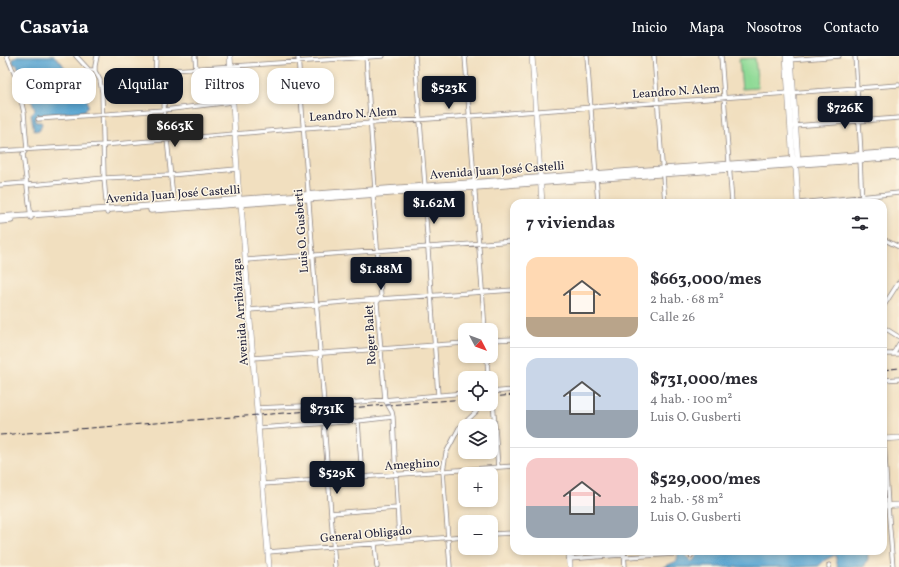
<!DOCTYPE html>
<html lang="es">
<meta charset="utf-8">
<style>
body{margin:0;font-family:Vollkorn,serif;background:#f7f7f7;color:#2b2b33;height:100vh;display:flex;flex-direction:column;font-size:15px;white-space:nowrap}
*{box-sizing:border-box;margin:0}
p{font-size:13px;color:#7c7c81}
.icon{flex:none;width:22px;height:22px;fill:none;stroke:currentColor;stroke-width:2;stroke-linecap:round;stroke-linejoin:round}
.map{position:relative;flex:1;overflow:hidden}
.drawer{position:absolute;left:510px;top:143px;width:377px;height:356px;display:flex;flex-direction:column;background:#fff;border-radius:12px;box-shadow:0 2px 6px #0003}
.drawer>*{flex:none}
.top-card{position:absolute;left:12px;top:12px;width:380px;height:36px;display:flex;gap:8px}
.needle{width:26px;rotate:131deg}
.controls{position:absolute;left:458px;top:267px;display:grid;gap:8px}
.controls a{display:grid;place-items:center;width:40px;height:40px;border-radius:8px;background:#fff;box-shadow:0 2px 6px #0003;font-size:20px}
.price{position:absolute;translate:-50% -34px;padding:0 9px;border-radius:4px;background:#111827;color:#fff;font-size:13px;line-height:26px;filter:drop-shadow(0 1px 2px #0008)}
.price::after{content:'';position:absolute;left:50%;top:24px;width:12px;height:9px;margin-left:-6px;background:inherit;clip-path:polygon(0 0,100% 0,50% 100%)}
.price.selected{background:#222;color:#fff}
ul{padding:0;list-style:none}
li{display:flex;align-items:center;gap:12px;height:100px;padding:0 16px}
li+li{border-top:1px solid #e1e1e2}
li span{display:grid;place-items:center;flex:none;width:112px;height:80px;border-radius:12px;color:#555}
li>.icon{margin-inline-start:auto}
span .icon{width:48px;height:48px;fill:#fffc;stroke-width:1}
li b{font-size:17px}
h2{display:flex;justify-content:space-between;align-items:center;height:48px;padding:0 16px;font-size:17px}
.chip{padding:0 14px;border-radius:12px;background:#fff;box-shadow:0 2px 6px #0003;font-size:14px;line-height:36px}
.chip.selected{background:#111827;color:#fff}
header{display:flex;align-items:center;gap:24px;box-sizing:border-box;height:56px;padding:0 20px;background:#111827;color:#fff}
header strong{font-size:19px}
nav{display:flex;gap:22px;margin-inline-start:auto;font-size:14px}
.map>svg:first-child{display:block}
</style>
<header>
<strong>Casavia</strong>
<nav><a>Inicio</a><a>Mapa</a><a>Nosotros</a><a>Contacto</a></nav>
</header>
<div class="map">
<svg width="899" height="511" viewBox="0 0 899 511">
<rect width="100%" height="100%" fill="#fcf5e5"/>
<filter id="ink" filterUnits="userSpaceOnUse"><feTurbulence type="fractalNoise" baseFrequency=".025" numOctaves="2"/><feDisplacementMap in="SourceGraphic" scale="8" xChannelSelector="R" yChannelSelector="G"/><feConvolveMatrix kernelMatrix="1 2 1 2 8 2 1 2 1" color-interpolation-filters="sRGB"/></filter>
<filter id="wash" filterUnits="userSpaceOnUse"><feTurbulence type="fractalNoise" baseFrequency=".012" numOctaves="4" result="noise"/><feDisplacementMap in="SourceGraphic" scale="16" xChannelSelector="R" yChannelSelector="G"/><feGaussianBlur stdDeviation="0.9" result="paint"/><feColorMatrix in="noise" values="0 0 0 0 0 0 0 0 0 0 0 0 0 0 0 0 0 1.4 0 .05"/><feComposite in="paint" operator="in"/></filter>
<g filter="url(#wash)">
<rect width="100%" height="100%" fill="#f1dfbf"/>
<path fill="#8fda96" stroke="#587e68" d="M755,2l3,30 -16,1 -3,-30z"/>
<path fill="#5aa6d2" stroke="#3e6486" d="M17,0h37l6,5 27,37 1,8 -4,5 -45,4 -4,2v5h6l1,1 -2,7 -6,1 -3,-17 4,-4 -4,-11 -4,-1 -7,-20 2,-3 -5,-10 -4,-1v-5z
M699,495h169v8l-4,8h-26l-3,-12 -10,5 -6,6 -18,1h-138l14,-6 1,-8 6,-1 7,10 3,-2z"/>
</g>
<g filter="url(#ink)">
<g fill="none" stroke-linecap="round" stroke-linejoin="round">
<defs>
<path id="street" d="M7,0l9,22 8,35 3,36 -4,5 8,64
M76,0l13,14h6
M97,0l-2,10v5l5,9 2,12 2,86 3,35
M195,0l1,13
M298,0l26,349
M366,0l9,134 -2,5 8,101 -4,7 8,97 7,12 1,5 6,124
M415,0l10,130 -1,5 14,204
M465,0l20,274
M587,0l11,147
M654,0l11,147
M721,0l11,147
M855,0l6,98 -1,5 2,44
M789,4l50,-4
M173,14l210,-14
M155,30l1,-30
M102,36l23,-8 40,3 -1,23 10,97
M38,63l126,-9 68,-8
M794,70l105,-8
M0,95l103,-6 201,-17 595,-43
M0,129l24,-2 7,2 73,-7 66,-3 67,-6
M799,147l100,-10
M883,183l16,8
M246,204l268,-19
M883,251l16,-25
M250,254l129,-11 135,-9
M883,271l16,10
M491,284l23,-1
M883,298h16
M893,298l6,-10
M487,300l1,22
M253,302l212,-15
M883,324l16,-1
M491,336l23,-2
M493,345l5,66
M257,352l67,-3 141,-12
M358,365l4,56
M883,366l5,84 5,61
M324,367l11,144
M259,372l99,-7 35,-4
M263,428l251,-18
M331,457l66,-5
M491,478l23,-1
M375,487l2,24
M624,495l1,16
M691,495v5
M268,496l197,-16
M569,503l52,-4 7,2 47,-3
M450,511l-7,-96 3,-18 13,-25 17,-16
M829,511v-2"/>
<path id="secondary" d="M230,0l9,144 2,4 28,363
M532,0l10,147
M786,0l7,108 3,5 2,34
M791,0l7,106
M883,383l16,-1
M883,450l16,-1
M569,495l1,16"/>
<path id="primary" d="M151,154l748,-53
M0,161l899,-65
M0,165l11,-1"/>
</defs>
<use href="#street" stroke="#8a807d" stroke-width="5"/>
<use href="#secondary" stroke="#8a807d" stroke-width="6"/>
<use href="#primary" stroke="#8a807d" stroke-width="7"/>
<use href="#street" stroke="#fff" stroke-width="3.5"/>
<use href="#secondary" stroke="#fff" stroke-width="5"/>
<use href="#primary" stroke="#fff" stroke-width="5.5"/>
<path stroke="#22223b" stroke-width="1" stroke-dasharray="6 3" stroke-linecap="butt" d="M883,314l16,-2
M491,341l23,-2
M0,379l465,-36"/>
</g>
</g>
<g text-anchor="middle" stroke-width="3" stroke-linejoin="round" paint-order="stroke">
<g font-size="12" fill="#22223b" stroke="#fcf5e5">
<text transform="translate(676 35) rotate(-4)" y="4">Leandro N. Alem</text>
<text transform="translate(353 58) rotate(-4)" y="4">Leandro N. Alem</text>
<text transform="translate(497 114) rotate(-4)" y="4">Avenida Juan José Castelli</text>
<text transform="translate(173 138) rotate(-4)" y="4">Avenida Juan José Castelli</text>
<text transform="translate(301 175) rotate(-94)" y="4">Luis O. Gusberti</text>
<text transform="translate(240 256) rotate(-94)" y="4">Avenida Arribálzaga</text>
<text transform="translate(370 279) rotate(-93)" y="4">Roger Balet</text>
<text transform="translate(412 408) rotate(-4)" y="4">Ameghino</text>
<text transform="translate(366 478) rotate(-5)" y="4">General Obligado</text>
</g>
</g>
</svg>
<div class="controls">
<a><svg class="needle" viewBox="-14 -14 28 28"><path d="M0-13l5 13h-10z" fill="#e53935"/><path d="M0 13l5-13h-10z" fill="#7c7c81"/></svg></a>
<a><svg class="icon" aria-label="locate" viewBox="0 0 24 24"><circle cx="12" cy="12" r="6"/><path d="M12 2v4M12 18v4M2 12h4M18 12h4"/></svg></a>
<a><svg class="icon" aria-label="layers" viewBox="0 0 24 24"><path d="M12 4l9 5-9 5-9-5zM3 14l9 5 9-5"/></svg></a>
<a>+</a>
<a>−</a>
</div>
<b class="price" style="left:449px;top:54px">$523K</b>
<b class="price" style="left:845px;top:74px">$726K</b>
<b class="price selected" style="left:175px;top:92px">$663K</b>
<b class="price" style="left:434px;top:169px">$1.62M</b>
<b class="price" style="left:381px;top:235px">$1.88M</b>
<b class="price" style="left:327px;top:375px">$731K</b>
<b class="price" style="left:337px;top:439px">$529K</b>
<div class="top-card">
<a class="chip">Comprar</a>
<a class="chip selected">Alquilar</a>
<a class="chip">Filtros</a>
<a class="chip">Nuevo</a>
</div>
<section class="drawer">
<h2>7 viviendas<svg class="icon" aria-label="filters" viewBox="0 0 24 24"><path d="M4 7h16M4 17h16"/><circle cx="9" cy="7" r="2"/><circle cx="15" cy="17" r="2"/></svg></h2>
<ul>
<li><span style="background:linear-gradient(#ffd9b3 75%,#b9a48a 0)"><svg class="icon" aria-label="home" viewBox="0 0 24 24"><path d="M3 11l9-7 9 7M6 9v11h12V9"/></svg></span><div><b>$663,000/mes</b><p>2 hab. · 68 m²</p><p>Calle 26</p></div></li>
<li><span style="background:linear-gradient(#c9d6e8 65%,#9aa5b1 0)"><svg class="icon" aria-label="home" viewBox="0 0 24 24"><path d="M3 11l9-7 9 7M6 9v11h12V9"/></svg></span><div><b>$731,000/mes</b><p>4 hab. · 100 m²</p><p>Luis O. Gusberti</p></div></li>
<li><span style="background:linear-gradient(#f6c9c9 60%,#9aa5b1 0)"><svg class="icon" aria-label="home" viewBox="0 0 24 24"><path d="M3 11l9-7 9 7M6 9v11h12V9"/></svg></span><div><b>$529,000/mes</b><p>2 hab. · 58 m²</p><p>Luis O. Gusberti</p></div></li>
</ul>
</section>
</div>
